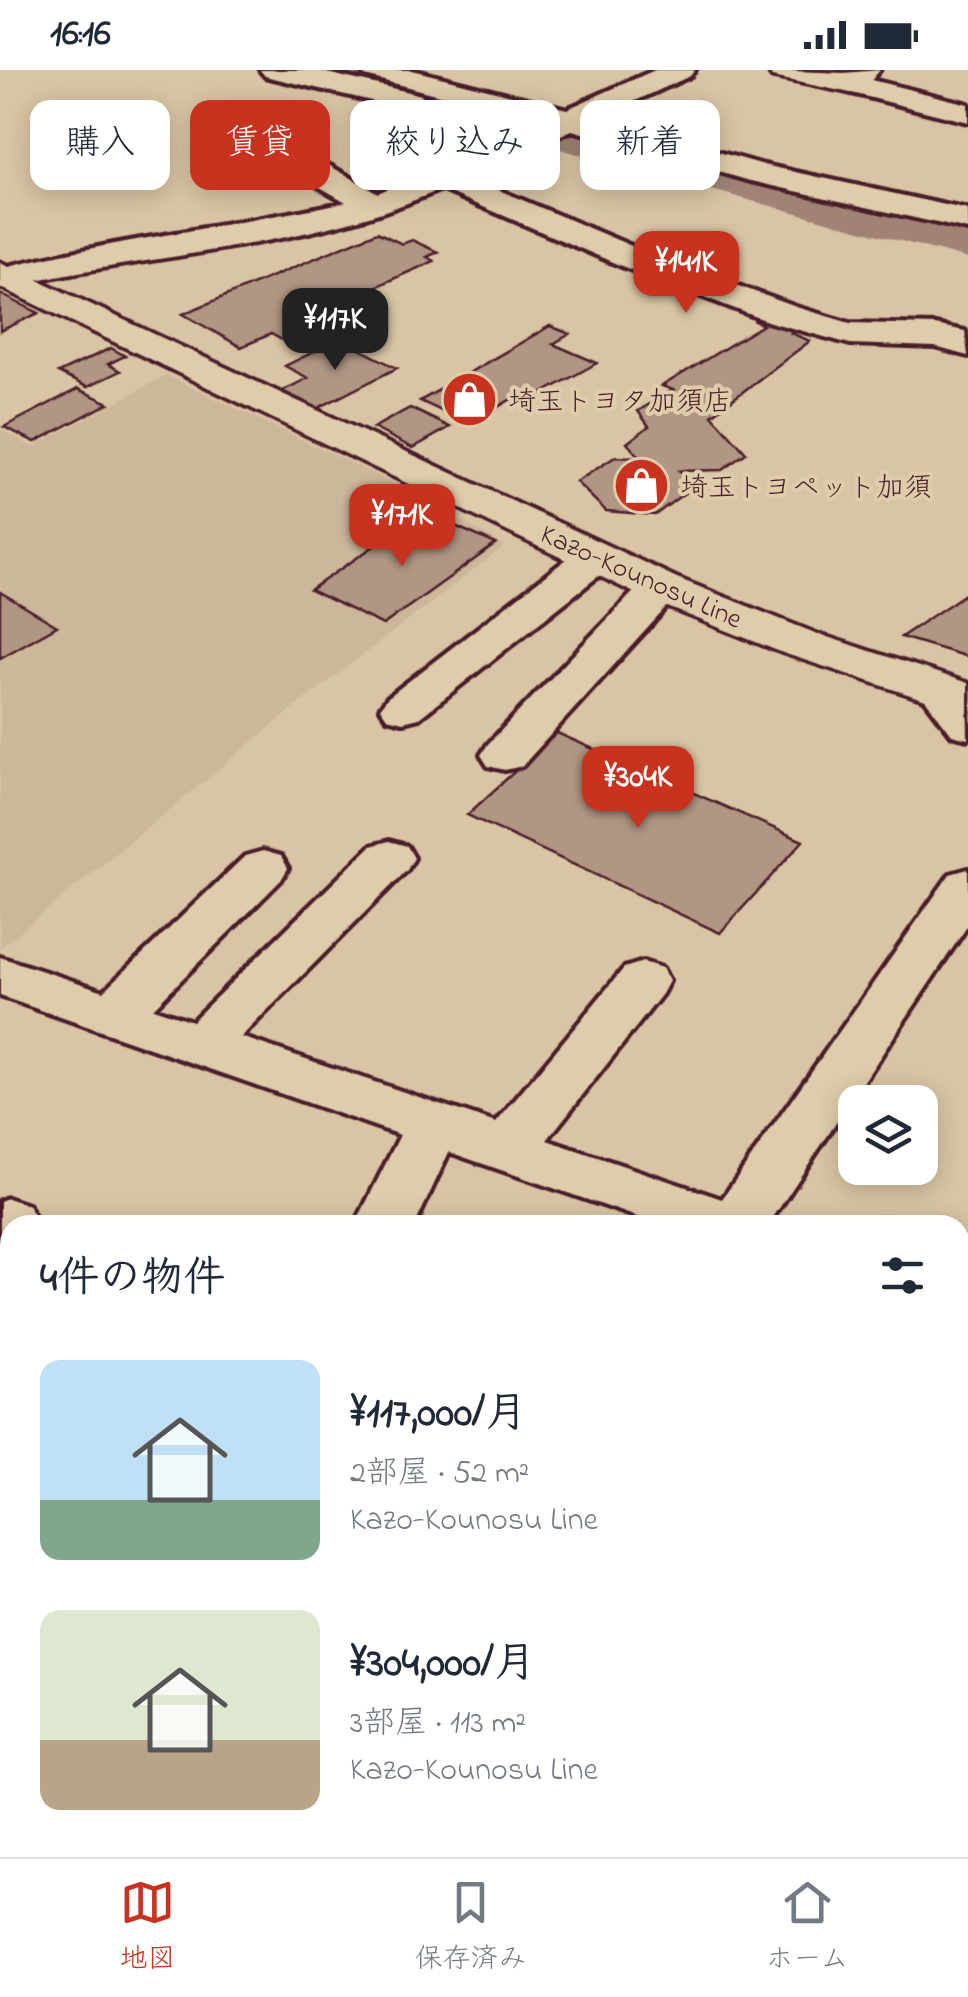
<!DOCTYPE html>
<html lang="ja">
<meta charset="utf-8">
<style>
body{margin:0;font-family:"Indie Flower","Klee One",sans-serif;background:#f2f2f3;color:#1f2937;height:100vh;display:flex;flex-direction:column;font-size:38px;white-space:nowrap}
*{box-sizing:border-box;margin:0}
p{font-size:32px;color:#747a83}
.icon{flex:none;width:55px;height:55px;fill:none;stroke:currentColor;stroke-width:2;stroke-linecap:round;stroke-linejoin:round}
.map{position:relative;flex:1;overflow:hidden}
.details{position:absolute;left:0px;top:1145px;width:970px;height:642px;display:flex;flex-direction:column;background:#fff;border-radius:30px 30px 0 0;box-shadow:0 5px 25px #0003}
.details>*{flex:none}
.hud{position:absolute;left:30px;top:30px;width:910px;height:90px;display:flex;gap:20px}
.controls{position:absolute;left:838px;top:1015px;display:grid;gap:20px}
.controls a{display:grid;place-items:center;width:100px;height:100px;border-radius:20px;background:#fff;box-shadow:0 5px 25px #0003;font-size:50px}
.price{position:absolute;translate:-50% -85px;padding:0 22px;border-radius:20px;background:#c8321e;color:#fff;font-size:32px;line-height:65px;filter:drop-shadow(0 2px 5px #0008)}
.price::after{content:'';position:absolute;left:50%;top:60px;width:30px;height:22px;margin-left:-15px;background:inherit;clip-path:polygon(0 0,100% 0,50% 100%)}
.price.on{background:#222;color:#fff}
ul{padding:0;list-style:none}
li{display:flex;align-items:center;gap:30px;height:250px;padding:0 40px}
li span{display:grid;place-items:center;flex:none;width:280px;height:200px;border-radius:20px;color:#555}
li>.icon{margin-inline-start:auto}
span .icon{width:120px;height:120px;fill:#fffc;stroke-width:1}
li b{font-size:42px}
h2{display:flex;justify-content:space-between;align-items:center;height:120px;padding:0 40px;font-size:42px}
.tag{padding:0 35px;border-radius:20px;background:#fff;box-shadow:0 5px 25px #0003;font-size:35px;line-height:90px}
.tag.on{background:#c8321e;color:#fff}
.status{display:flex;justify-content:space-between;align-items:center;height:70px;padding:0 50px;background:#fff;direction:ltr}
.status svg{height:28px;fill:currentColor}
.menu{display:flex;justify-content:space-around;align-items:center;height:140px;border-top:2px solid #e0e1e3;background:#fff;font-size:28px;color:#747a83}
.menu a{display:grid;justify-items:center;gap:5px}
.menu .on{color:#c8321e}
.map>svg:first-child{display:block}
</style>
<div class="status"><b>16:16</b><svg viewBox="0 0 49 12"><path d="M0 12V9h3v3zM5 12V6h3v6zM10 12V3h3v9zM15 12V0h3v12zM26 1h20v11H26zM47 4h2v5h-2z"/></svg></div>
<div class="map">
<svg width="968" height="1787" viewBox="0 0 968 1787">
<rect width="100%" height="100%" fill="#d9c5a5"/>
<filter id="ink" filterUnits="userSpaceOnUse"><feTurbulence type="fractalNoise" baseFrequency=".01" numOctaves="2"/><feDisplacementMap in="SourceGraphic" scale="20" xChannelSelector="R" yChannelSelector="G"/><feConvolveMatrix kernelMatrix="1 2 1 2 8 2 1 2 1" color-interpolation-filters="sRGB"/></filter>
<g filter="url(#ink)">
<path fill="#cdb79b" d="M166,305l246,117 93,54 -206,158 -299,244v-519l33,18z"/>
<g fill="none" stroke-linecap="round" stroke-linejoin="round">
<path fill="#a08375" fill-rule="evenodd" d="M296,0h77l595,157v32l-665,-179z"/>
</g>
<path fill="#b09683" stroke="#4a1f2b" stroke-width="2.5" d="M377,162l25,12 10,-4 26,12 -11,5 7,4 -89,39 11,5 -41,18 20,11 -35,16 -29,-16 -30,13 -58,-33z
M0,224l39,19 -39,18z
M766,245l33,13 -8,5 19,8 -98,74 34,38 -24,17 -44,1 16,15 -39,29 -49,-4 -30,-29 39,-25 25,1 -13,-15 22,-17 -11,-15 35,-21 -11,-4 101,-61 -8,-4z
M550,256l20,8 -17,10 44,19 -72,40 -10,-6 -46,27 -49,-23z
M340,269l57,29 -81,41 -34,-18 26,-13 -23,-12z
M111,278l14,8 -17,8 12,7 -33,16 -29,-14z
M78,319l31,14 -74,39 -31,-15z
M410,338l40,19 -37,21 -40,-20z
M439,449l57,25 -113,81 -73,-35 99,-68 15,7z
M0,522l57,34 -57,32z
M968,522v65l-67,-20z
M557,663l246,108 -83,92 -253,-118z"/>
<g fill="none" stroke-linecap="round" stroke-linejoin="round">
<defs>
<path id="minor" d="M260,0h54l107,25 4,6 -4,6 -11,3 -145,-34z
M360,0h52l155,39 88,-39h40l-5,6 -92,42 166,47 204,45v20l-221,-50 -175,-50 -104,47 180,76 148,54 54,16 85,2 30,6 3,25 -33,-9 -85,-3 -80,-22 -146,-55 -183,-78c-137,62 -296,64 -441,99v-20c114,-28 231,-42 346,-66l-84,-48 -5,-7 5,-7h22l94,53 163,-72 -176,-45z
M851,5l117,29v18l-128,-32 -4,-6 4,-6z
M596,474l15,4 6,9 -6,9 -192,152 -16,4 -16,-4 -7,-10 7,-10 194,-150z
M661,505l15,4 6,9 -6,9 -154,169 -17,4 -17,-4 -7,-11 7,-11 158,-165z
M943,609c25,9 25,31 25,60l-16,-4 -32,-42 7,-10z
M389,771l18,5 7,12 -7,12 -166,167 255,86 128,-155 19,-6 19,6 7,13 -7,13 -115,146 175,59 228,-325 18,-5v56l-200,300h-108l-211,-73 -34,73h-60l45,-90 -400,-139v-39l104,34 141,-135 18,-5 18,5 7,12 -7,12 -128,128 39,13 179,-175z
M7,1128l21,7 9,17 -27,3v29l-10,4v-57z
M960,1255l8,3v54l-8,-2z
M0,1384l10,3v58l-10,-3z
M221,1778h80l-4,9h-80z
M676,1778h81l4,9h-81z"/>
<path id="major" d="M767,0l77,3 36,-3 -18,21 -11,2 -79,-16z
M0,192l677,316 138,55 153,50v31l-185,-61 -138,-55 -645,-311z"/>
</defs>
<use href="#minor" stroke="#4a1f2b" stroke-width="8"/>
<use href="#major" stroke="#4a1f2b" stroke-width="7"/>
<use href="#minor" fill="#dfccaa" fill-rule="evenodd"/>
<use href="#major" fill="#dfccaa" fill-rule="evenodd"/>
</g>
</g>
<defs>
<symbol id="shop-disc" viewBox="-11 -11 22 22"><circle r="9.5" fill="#c8321e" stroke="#dfccaa"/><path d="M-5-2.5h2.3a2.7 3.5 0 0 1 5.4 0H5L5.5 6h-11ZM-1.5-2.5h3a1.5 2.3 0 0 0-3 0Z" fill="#fff"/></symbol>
</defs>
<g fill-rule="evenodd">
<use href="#shop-disc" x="438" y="298" width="63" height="63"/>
<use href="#shop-disc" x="610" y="384" width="63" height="63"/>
</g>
<g text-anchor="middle" stroke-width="8" stroke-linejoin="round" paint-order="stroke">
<g font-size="28" fill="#4a1f2b" stroke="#dfccaa" text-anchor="start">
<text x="508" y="340">埼玉トヨタ加須店</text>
<text x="680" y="426">埼玉トヨペット加須</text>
</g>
<g font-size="28" fill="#4a1f2b" stroke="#dfccaa">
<text transform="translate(642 505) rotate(24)" y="10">Kazo-Kounosu Line</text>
</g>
</g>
</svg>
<div class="controls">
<a><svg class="icon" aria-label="layers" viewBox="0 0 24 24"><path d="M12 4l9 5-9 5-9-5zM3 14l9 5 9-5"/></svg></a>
</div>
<b class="price" style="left:686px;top:246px">¥141K</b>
<b class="price on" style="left:335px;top:303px">¥117K</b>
<b class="price" style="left:402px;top:499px">¥171K</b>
<b class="price" style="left:638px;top:761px">¥304K</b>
<div class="hud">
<a class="tag">購入</a>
<a class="tag on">賃貸</a>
<a class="tag">絞り込み</a>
<a class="tag">新着</a>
</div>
<section class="details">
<h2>4件の物件<svg class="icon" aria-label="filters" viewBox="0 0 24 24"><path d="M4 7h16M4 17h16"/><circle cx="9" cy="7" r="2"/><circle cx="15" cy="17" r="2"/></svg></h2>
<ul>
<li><span style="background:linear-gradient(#bfe0f5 70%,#7fa58c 0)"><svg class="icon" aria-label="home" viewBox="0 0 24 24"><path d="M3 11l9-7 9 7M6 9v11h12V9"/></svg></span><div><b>¥117,000/月</b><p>2部屋 · 52 m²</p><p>Kazo-Kounosu Line</p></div></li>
<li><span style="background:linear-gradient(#dfe7d0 65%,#b9a48a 0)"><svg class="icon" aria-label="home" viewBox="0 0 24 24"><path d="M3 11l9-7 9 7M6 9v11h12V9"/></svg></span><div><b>¥304,000/月</b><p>3部屋 · 113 m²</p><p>Kazo-Kounosu Line</p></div></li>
</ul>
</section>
</div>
<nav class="menu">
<a class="on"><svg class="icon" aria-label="map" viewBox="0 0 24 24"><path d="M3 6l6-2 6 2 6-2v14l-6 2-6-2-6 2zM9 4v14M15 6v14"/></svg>地図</a>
<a><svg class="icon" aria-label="saved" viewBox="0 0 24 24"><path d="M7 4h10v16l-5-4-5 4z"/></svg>保存済み</a>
<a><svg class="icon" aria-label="home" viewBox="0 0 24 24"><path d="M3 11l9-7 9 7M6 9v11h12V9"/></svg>ホーム</a>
</nav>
